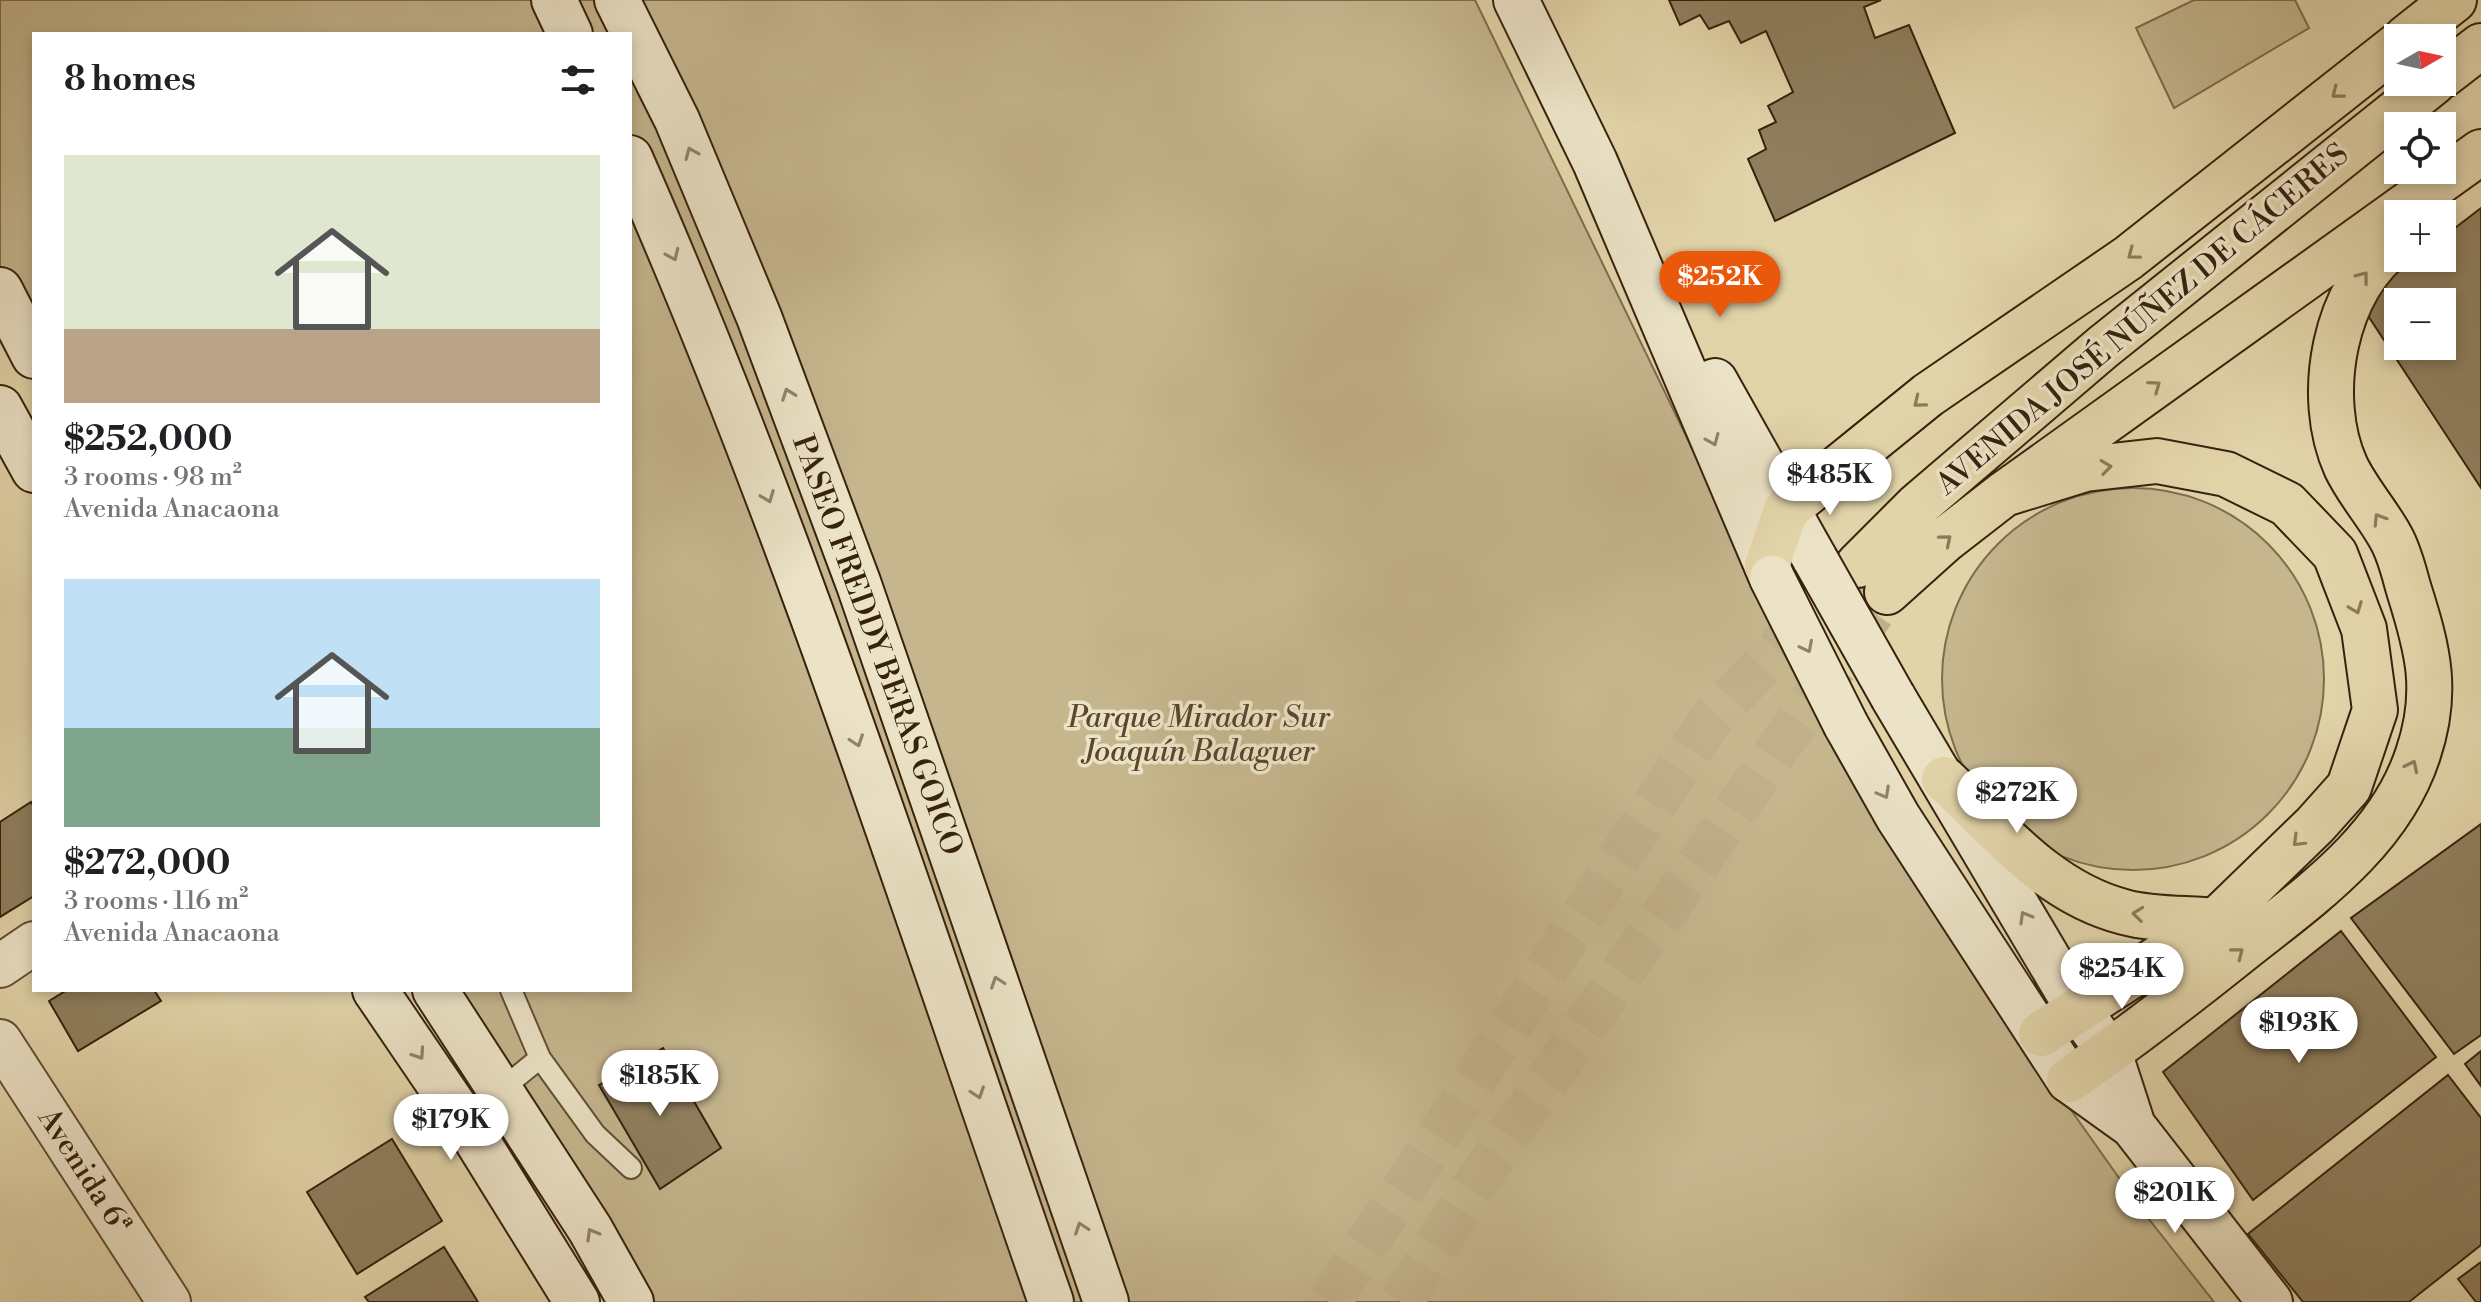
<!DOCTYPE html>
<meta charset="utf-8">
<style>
body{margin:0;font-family:"Libre Bodoni",serif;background:#f6f6f6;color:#202124;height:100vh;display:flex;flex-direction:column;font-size:30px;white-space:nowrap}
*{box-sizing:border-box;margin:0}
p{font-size:26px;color:#757577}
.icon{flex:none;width:44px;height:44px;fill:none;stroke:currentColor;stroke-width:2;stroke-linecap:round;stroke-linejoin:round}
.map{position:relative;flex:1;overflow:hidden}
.panel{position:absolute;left:32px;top:32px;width:600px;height:960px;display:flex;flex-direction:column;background:#fff;border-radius:0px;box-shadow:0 4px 12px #0003}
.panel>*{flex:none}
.needle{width:52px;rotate:81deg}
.fabs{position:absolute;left:2384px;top:24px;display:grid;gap:16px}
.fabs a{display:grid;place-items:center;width:72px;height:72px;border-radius:0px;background:#fff;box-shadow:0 4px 12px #0003;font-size:40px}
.price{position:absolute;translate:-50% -68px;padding:0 18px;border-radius:28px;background:#fff;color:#222;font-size:26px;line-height:52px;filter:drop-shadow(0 2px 4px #0008)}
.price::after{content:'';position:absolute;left:50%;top:48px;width:24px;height:18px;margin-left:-12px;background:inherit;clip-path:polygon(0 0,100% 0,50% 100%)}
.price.current{background:#ea580c;color:#fff}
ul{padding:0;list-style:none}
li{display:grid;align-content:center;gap:16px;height:424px;padding:0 32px}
li span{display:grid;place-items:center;height:248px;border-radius:0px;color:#555}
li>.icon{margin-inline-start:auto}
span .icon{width:144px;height:144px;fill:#fffc;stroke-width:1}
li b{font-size:34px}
h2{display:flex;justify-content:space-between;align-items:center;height:96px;padding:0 32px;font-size:34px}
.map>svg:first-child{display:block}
</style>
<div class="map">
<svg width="2481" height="1302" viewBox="0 0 2481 1302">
<rect width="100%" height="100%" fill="#e2d4a9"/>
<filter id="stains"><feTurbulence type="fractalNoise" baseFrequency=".0025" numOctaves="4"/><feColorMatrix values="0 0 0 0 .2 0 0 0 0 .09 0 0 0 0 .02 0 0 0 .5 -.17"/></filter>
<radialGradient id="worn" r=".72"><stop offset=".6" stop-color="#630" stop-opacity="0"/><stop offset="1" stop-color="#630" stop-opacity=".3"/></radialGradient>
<path fill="#c5b68e" stroke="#7e6c4e" stroke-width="2" d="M0,0h1475l363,750 204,319 99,140 73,93h-1561l-61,-108 -134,-204h172v-956h-596v302l-34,-67z
M2194,0h101l14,28 -135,80 -38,-80z
M1942 679a191 191 0 1 1 382 0a191 191 0 1 1-382 0Z"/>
<path fill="#8f7f5e" stroke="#36220d" stroke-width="2" fill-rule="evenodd" d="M1669,0h212l-17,7 11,31 34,-13 46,108 -180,88 -27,-62 18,-10 -7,-19 17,-8 -8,-16 25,-14 -27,-61 -25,12 -12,-22 -20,8 -9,-14 -20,10z
M2481,208v280l-122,-186 57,-44h26v-20zM2398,302h44v44h-44z
M31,802l3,5v89l-34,21v-95z
M2481,824v211l-27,19 -103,-136z
M2341,931l95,126 -183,143 -90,-128z
M67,990h87l7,11 -83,50 -29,-50z
M663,1048l58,100 -61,41 -61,-104z
M2481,1051v35l-16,-22z
M2448,1075l33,43v127l-72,57h-106l-55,-68z
M392,1139l50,82 -85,53 -50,-82z
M444,1247l34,55h-109l-4,-5z
M2481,1262v40h-5l-18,-23z"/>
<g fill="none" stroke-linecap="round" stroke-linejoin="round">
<path stroke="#c0b08a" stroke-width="44" stroke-dasharray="44 22" stroke-linecap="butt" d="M1329,1302l381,-582 148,-155
M1401,1302l74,-118 412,-592"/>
<defs>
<path id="lane" d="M511,990l29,68
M464,1120l76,-62 55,76 36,34"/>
<path id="street" d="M0,966l34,-23
M0,1041l169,261"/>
<path id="secondary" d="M554,0l16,34
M617,0l60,120 82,197 100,268 247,717
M1516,0l79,162 177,416
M630,158c164,372 287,760 421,1144
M0,290l34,66
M1715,381l100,178
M0,408l34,62
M1893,697l185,312 31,43 24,74
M1846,725l52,92 171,263 64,46 137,176
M375,990l96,141 106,171
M435,990l155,239 41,73"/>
<path id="primary" d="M2406,38l48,-38
M2442,76l39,-30
M2004,494l81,-25 72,-8 69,13 61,30 48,50 29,75 11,81 -26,77 -34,38 -99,96 -175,113
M1858,565l59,-59 186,-159 331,-265
M1767,566l19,-56 142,-115 200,-137 270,-213
M1887,592l59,-53 58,-45 477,-342
M1944,779c54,51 105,114 180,133 29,8 63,6 92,9
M2069,1080c58,-40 114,-83 169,-127 69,-55 151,-110 180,-199 21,-62 10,-104 -9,-164 -5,-17 -9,-36 -18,-52 -13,-24 -33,-46 -45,-71 -32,-70 -12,-181 52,-225"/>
</defs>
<use href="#lane" stroke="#614e34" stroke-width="24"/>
<use href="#street" stroke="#614e34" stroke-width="46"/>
<use href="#secondary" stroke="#36220d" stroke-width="48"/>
<use href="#primary" stroke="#36220d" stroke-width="48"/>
<use href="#lane" stroke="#ece3c7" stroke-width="20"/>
<use href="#street" stroke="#ece3c7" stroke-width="42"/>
<use href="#secondary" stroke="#ece3c7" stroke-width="44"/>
<use href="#primary" stroke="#e2d4a9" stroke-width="44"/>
<defs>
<path id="secondary-bridge" d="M1815,559l78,138
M1772,578l74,147"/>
</defs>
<use href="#secondary-bridge" stroke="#36220d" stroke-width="48" stroke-linecap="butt"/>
<use href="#secondary-bridge" stroke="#ece3c7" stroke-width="44"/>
</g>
<defs><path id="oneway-chevron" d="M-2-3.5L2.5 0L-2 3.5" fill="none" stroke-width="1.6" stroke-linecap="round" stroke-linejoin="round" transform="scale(2)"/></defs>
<g stroke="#8c7b5b">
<use href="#oneway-chevron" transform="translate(2337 93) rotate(142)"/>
<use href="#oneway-chevron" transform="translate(2133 254) rotate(143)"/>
<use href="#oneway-chevron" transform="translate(2363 277) rotate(-52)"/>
<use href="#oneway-chevron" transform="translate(2155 386) rotate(-36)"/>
<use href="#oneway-chevron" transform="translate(1919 402) rotate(141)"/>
<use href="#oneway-chevron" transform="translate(2106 467) rotate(-7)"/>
<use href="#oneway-chevron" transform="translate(2379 519) rotate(-122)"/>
<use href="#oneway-chevron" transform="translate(1946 540) rotate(-40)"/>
<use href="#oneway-chevron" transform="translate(2356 608) rotate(69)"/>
<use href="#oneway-chevron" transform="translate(2412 766) rotate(-64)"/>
<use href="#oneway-chevron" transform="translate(2298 841) rotate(136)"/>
<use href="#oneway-chevron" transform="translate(2138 914) rotate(-174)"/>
<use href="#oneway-chevron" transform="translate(2238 953) rotate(-38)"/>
</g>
<g stroke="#91826a">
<use href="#oneway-chevron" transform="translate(691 153) rotate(-113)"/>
<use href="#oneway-chevron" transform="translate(673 255) rotate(66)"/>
<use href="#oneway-chevron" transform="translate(788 394) rotate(-110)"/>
<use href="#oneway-chevron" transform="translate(1713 440) rotate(67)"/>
<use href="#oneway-chevron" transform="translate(768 497) rotate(69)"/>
<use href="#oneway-chevron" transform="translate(1807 647) rotate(63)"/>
<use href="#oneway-chevron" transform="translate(857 741) rotate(71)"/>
<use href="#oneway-chevron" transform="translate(1884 793) rotate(61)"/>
<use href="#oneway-chevron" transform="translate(2025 917) rotate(-120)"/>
<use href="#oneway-chevron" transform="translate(997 982) rotate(-109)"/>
<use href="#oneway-chevron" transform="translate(419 1054) rotate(56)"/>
<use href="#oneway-chevron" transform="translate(978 1093) rotate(71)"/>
<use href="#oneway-chevron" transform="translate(1081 1228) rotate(-109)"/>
<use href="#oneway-chevron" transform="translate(592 1234) rotate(-120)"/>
</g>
<g text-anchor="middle" stroke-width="7" stroke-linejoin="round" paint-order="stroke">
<g font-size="30" fill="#36220d" stroke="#ece3c7">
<text transform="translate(2142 319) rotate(-40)" y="10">AVENIDA JOSÉ NÚÑEZ DE CÁCERES</text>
<text transform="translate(878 645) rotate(70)" y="10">PASEO FREDDY BERAS GOICO</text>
<text transform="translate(85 1171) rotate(57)" y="10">Avenida 6ª</text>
</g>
<g font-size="30" font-style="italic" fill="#5a472d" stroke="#ece3c7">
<text x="1199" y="727">Parque Mirador Sur<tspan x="1199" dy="34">Joaquín Balaguer</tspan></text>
</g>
</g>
<rect width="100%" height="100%" filter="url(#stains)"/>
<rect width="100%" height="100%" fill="url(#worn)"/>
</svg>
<div class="fabs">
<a><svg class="needle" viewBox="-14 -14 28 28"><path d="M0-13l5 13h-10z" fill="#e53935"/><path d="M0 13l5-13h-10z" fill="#757577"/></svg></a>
<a><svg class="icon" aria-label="locate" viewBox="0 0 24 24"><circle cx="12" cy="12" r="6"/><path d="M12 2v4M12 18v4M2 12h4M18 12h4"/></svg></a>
<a>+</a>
<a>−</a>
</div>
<b class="price current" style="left:1720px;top:319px">$252K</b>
<b class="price" style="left:1830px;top:517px">$485K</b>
<b class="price" style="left:2017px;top:835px">$272K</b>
<b class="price" style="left:2122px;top:1011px">$254K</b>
<b class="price" style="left:2299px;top:1065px">$193K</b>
<b class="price" style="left:660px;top:1118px">$185K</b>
<b class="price" style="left:451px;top:1162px">$179K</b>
<b class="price" style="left:2175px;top:1235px">$201K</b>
<section class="panel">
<h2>8 homes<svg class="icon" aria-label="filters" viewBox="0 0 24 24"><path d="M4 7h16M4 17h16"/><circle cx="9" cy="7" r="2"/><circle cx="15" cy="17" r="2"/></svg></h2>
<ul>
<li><span style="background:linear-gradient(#dfe7d0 70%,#b9a48a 0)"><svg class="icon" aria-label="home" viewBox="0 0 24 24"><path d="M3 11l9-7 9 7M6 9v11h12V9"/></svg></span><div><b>$252,000</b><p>3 rooms · 98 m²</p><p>Avenida Anacaona</p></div></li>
<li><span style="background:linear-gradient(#bfe0f5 60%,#7fa58c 0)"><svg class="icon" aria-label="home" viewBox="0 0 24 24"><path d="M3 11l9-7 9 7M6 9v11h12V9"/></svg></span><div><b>$272,000</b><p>3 rooms · 116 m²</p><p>Avenida Anacaona</p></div></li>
</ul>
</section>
</div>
